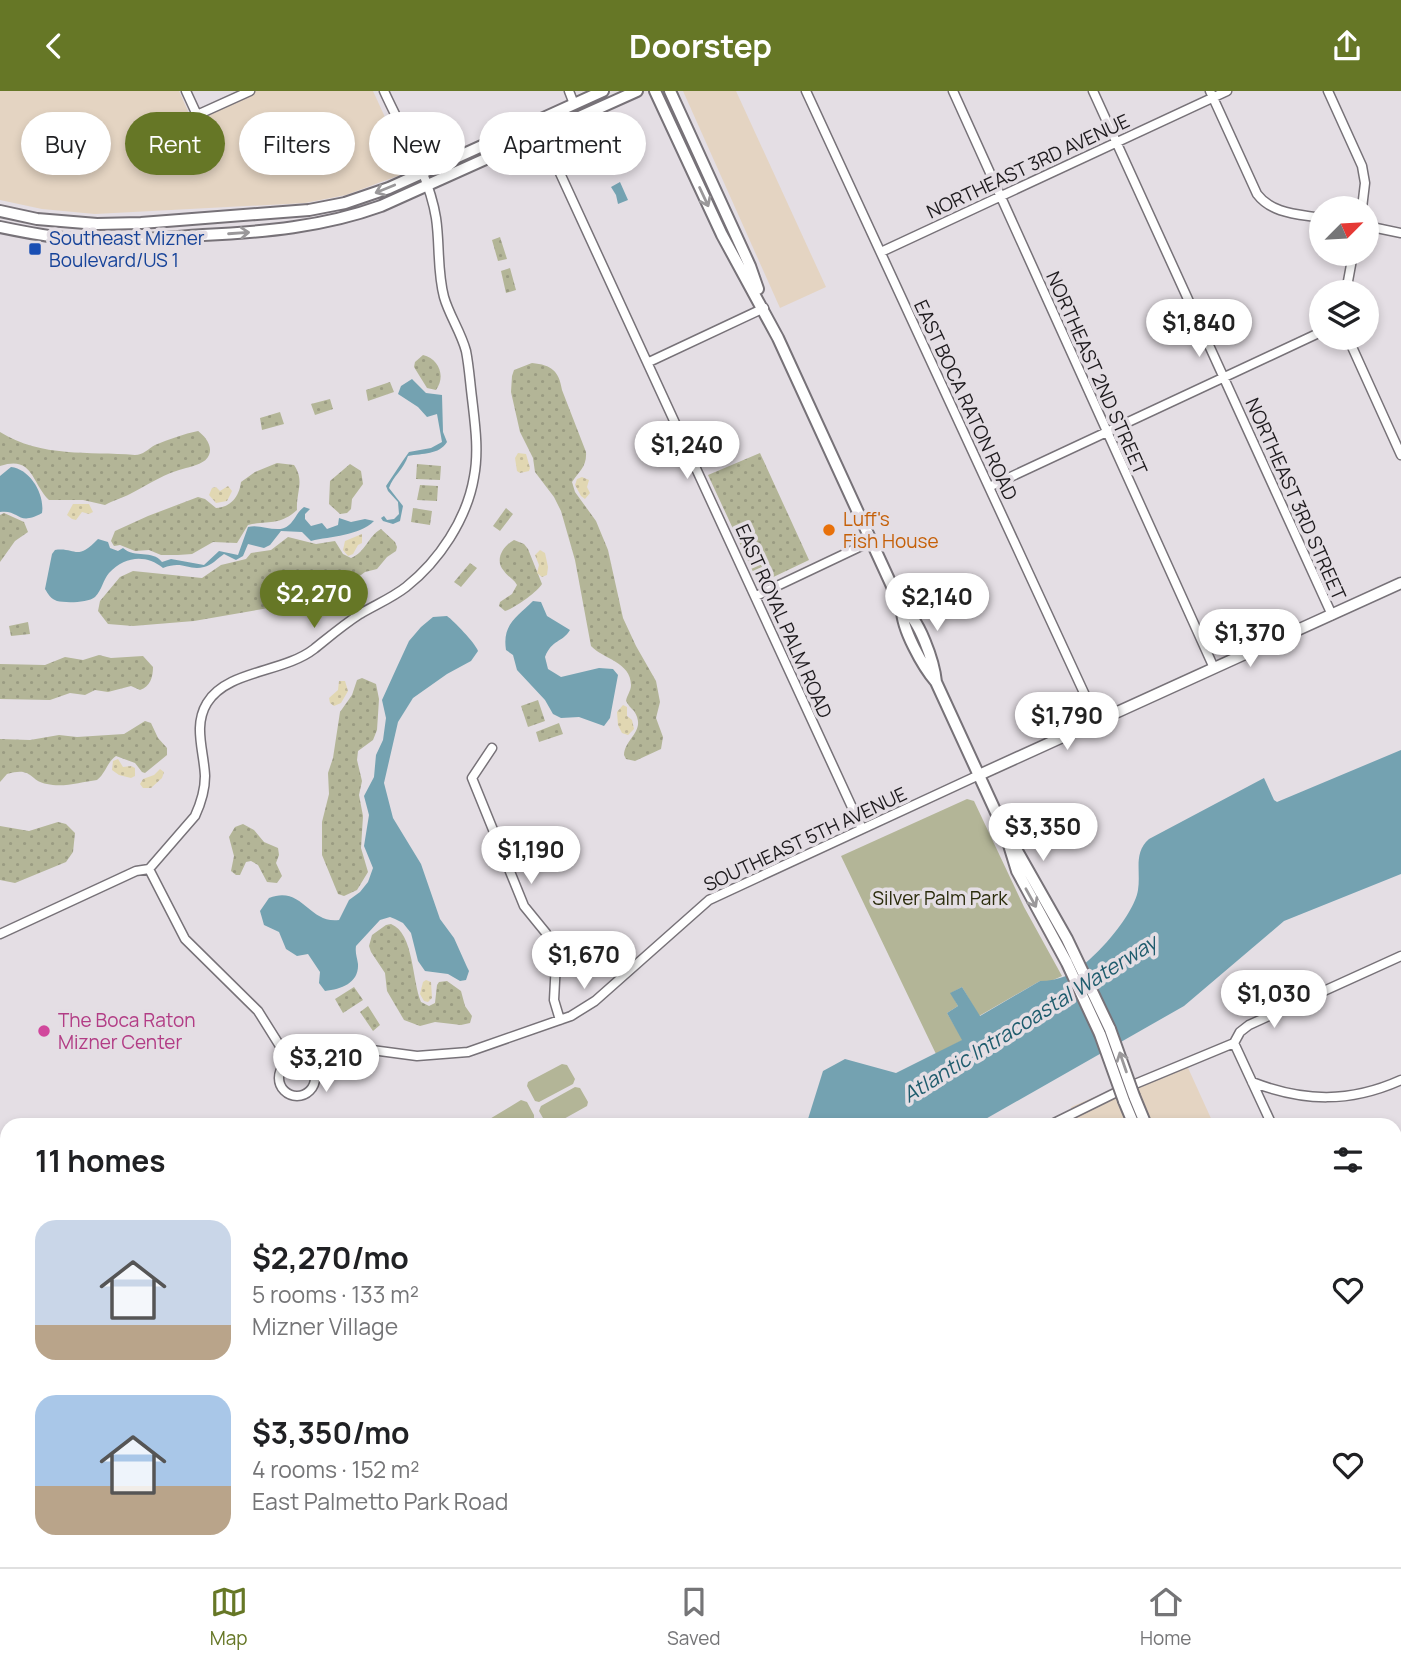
<!DOCTYPE html>
<meta charset="utf-8">
<style>
body{margin:0;font-family:Manrope,sans-serif;background:#f2f2f2;color:#202124;height:100vh;display:flex;flex-direction:column;font-size:26px;white-space:nowrap}
*{box-sizing:border-box;margin:0}
p{font-size:23px;color:#757577}
.icon{flex:none;width:38px;height:38px;fill:none;stroke:currentColor;stroke-width:2;stroke-linecap:round;stroke-linejoin:round}
.map{position:relative;flex:1;overflow:hidden}
.side{position:absolute;left:0px;top:1027px;width:1402px;height:450px;display:flex;flex-direction:column;background:#fff;border-radius:21px 21px 0 0;box-shadow:0 4px 10px #0003}
.side>*{flex:none}
.guide{position:absolute;left:21px;top:21px;width:700px;height:63px;display:flex;gap:14px}
.needle{width:46px;rotate:66deg}
.tools{position:absolute;left:1309px;top:105px;display:grid;gap:14px}
.tools a{display:grid;place-items:center;width:70px;height:70px;border-radius:50%;background:#fff;box-shadow:0 4px 10px #0003;font-size:35px}
.price{position:absolute;translate:-50% -60px;padding:0 16px;border-radius:24px;background:#fff;color:#222;font-size:23px;line-height:46px;filter:drop-shadow(0 2px 4px #0008)}
.price::after{content:'';position:absolute;left:50%;top:42px;width:21px;height:16px;margin-left:-10px;background:inherit;clip-path:polygon(0 0,100% 0,50% 100%)}
.price.current{background:#667726;color:#fff}
ul{padding:0;list-style:none}
li{display:flex;align-items:center;gap:21px;height:175px;padding:0 35px}
li span{display:grid;place-items:center;flex:none;width:196px;height:140px;border-radius:21px;color:#555}
li>.icon{margin-inline-start:auto}
span .icon{width:84px;height:84px;fill:#fffc;stroke-width:1}
li b{font-size:30px}
h2{display:flex;justify-content:space-between;align-items:center;height:84px;padding:0 35px;font-size:30px}
.pill{padding:0 24px;border-radius:32px;background:#fff;box-shadow:0 4px 10px #0003;font-size:24px;line-height:63px}
.pill.current{background:#667726;color:#fff}
header{display:flex;justify-content:space-between;align-items:center;height:91px;padding:0 35px;background:#667726;color:#fff;font-size:32px;font-weight:700}
.tab-bar{display:flex;justify-content:space-around;align-items:center;height:98px;border-top:2px solid #e0e0e0;background:#fff;font-size:19px;color:#757577}
.tab-bar a{display:grid;justify-items:center;gap:4px}
.tab-bar .current{color:#667726}
.map>svg:first-child{display:block}
</style>
<header><svg class="icon" aria-label="back" viewBox="0 0 24 24"><path d="M15 5l-7 7 7 7"/></svg>Doorstep<svg class="icon" aria-label="share" viewBox="0 0 24 24"><path d="M12 15V3M7 8l5-5 5 5M5 13v7h14v-7"/></svg></header>
<div class="map">
<svg width="1401" height="1476" viewBox="0 0 1401 1476">
<defs>
<pattern id="grass-dots" width="8" height="8" patternUnits="userSpaceOnUse" patternTransform="scale(1.75)"><rect width="8" height="8" fill="#b3b597"/><path d="M2 2h.1M6 6h.1" fill="none" stroke="#9a9b82" stroke-width="1.8" stroke-linecap="round"/></pattern>
<pattern id="sand-dots" width="8" height="8" patternUnits="userSpaceOnUse" patternTransform="scale(1.75)"><rect width="8" height="8" fill="#e1d7b2"/><path d="M2 2h.1M6 6h.1" fill="none" stroke="#c1b899" stroke-width="1.8" stroke-linecap="round"/></pattern>
</defs>
<rect width="100%" height="100%" fill="#e4dee4"/>
<path fill="#e4d4c2" d="M0,0h179l12,27 59,-27h123l33,72 -1,5 -5,7 -54,20 -41,8 -210,11 -53,-5 -42,-9z
M683,0h53l90,196 -46,21z
M1184,968l30,66h-135l-8,-18z"/>
<path fill="url(#grass-dots)" d="M500,146l7,22 -9,2 -6,-21z
M510,177l6,22 -10,3 -5,-22z
M423,264c16,4 23,21 13,35l-9,-2 -13,-21 1,-5z
M532,272c20,2 27,8 30,27l24,62c1,15 -7,19 -14,30l3,10 21,29 12,29 15,68 13,28 20,35 4,21 -4,16 7,19 -2,12 -26,12 -9,-2 -2,-4c1,-17 23,-24 10,-44 -3,-3 -6,-6 -8,-10 1,-6 5,-10 5,-16 0,-23 -28,-26 -40,-39l-16,-86 -14,-49 -7,-14 -19,-25 -2,-14 -13,-26 -9,-40 1,-16 2,-6z
M390,291l4,10 -26,9 -2,-11z
M330,308l3,10 -18,6 -4,-11z
M280,321l4,12 -22,6 -2,-12z
M198,340c7,5 15,15 11,24 -3,8 -15,11 -23,13 -21,5 -37,16 -56,26 -8,4 -16,6 -25,11l-22,-5h-34c-18,-18 -16,-45 -49,-34v-34c42,26 88,19 135,23 8,0 13,-6 20,-10 14,-6 29,-11 43,-14z
M760,362l49,107 -44,21 -10,-5 -47,-101z
M277,372l17,2c11,16 2,27 3,45 -18,16 -27,10 -49,15l-11,18 -24,-1 -21,12 -14,1h-17l-12,-5 -14,1 -15,-6 -6,1 -3,-5 4,-10 33,-15 50,-19 7,2 11,9c15,-1 23,-11 25,-26l14,-10z
M350,373l11,7 2,13 -11,15 -1,10 -4,4 -7,1 -11,-10 1,-23z
M417,373l24,2 -1,14 -24,-1z
M420,394l18,1 -1,15 -20,-1z
M413,417l19,3 -2,14 -19,-3z
M506,417l7,6 -13,17 -7,-5z
M4,422l20,9 4,10 -13,9 -15,21v-47z
M381,438l14,13 2,5 -1,4 -9,6 -10,12 -12,3 -8,6 -17,-1 -27,16 -33,13 -86,15 -61,5 -25,-2 -10,-13 2,-10 20,-24 13,-6 69,7 19,-13 25,-6 5,-6 20,-3 17,-13 28,7 19,-3 8,13 8,4c15,-6 17,-22 30,-29z
M514,449l10,4 4,5 14,35c-5,8 -27,24 -37,27l-6,-5 1,-4 12,-8 5,-9c-4,-7 -9,-8 -13,-14 -10,-11 -1,-25 10,-31z
M470,472l7,5 -16,19 -7,-5z
M28,531l2,12 -19,2 -2,-10z
M99,564l12,3 32,-2 10,11c0,10 -3,20 -13,23l-9,-4 -23,6 -13,-2 -10,5 -15,-2 -20,7 -50,-1v-35l45,1 20,-8 18,3z
M362,587l14,6 3,15 -2,31 -4,10 -15,11 -1,9 5,21 -3,14 4,21 -2,32 7,24 -11,18 -13,6 -6,-2 -16,-39v-33l7,-28 -1,-21 5,-15 7,-46 12,-17 5,-15z
M538,609l7,21 -17,6 -7,-21z
M145,630l6,2 7,15 9,10v7l-22,18 -3,-1 -7,-9 -19,-7c-9,6 -10,17 -19,24 -16,2 -34,8 -50,4 -18,-3 -14,-18 -40,-10l-7,8v-43l30,1 29,-5 18,2 47,-3z
M559,632l4,11 -24,8 -3,-10z
M58,731l8,2 9,9 -2,19 -7,10 -51,21 -15,-3v-54l29,5z
M243,733l11,6 10,12 14,6 1,7 -3,8 6,13 -5,7 -10,-1 -9,-17 -7,-4 -5,1 -6,13h-4l-5,-4 3,-15 -5,-19 6,-10z
M391,833c23,9 21,57 30,78l8,4 6,-3 2,-18 2,-3 8,-1 14,10 4,15 7,10 -2,7 -9,2 -26,-3 -15,4 -16,-6 -17,-29 -2,-18 -14,-21 -2,-6 3,-11 14,-10z
M354,896l9,13 -20,13 -8,-14z
M368,915l12,19 -7,6 -13,-19z"/>
<path fill="url(#sand-dots)" d="M518,362l8,1 4,14 -1,3 -9,2 -3,-2 -2,-13z
M582,386l7,3 -2,7 3,6 -5,6 -4,-3 -6,-11 2,-6z
M228,395l4,5 -5,10 -11,2 -7,-8 3,-7 4,-1 4,4z
M73,413h16l4,8 -4,2 -7,-2 -6,8 -4,-1 -5,-4z
M362,443v9l-4,2 -5,9 -5,2 -5,-6 2,-9z
M540,459l5,3 3,14 -1,8 -5,2 -5,-4 2,-8 -4,-10z
M339,590h6l3,10 -7,12 -7,3 -4,-3 -1,-5 9,-8z
M623,614l4,2v9l5,4 2,9 -6,6 -6,-2 -4,-8 -1,-13z
M118,668l5,8 8,-1 4,2v8l-4,2 -12,-3 -7,-5 1,-9z
M160,678l4,3 -2,6 -11,10h-8l-3,-4 3,-5 11,-4z
M426,889l5,2 1,16 -4,4 -4,-1 -4,-7 3,-12z"/>
<path fill="#b3b597" d="M967,708l7,2 50,106 38,69 -11,5h-11l-61,35 -17,-29 -11,6 7,13 -11,7 16,27 -27,14 -95,-198z
M562,973l5,1 8,14 -2,5 -34,18 -4,-1 -8,-15 1,-4z
M575,996l5,1 8,14 -1,4 -34,19h-6l-8,-14 2,-5z
M521,1009l6,2 7,13v5l-9,5h-39l2,-5z"/>
<path fill="#74a2b1" d="M620,91l8,18 -10,4 -2,-9 -5,-8z
M412,288l14,14 16,2 1,37 4,10c-8,13 -24,11 -39,14 -4,13 -15,20 -19,32l14,18 -3,15 -7,3 -10,-3 -2,-3 3,-2 3,4 7,-1 5,-5 -1,-12 -10,-11 -2,-5c8,-12 15,-23 23,-34l22,-4 11,-6 -5,-28 -10,3 -9,-10 -20,-13 3,-8z
M11,376c19,2 34,27 31,46 -25,14 -22,-4 -42,-1v-36z
M304,416l6,2 -5,5v5l6,7 11,-3 5,6 11,-4 1,-7 12,4 14,-3 9,2c-15,15 -43,15 -63,20l-9,-9 -21,-1 -11,14 -6,3 -16,-4 -5,12 -7,4 -12,-6c-6,4 -13,12 -20,13 -16,4 -21,-7 -41,1 -17,-14 -38,-12 -54,5 -6,7 -7,17 -14,24 -7,6 -30,6 -38,4 -6,-2 -9,-7 -12,-12l7,-35 3,-4c21,-3 21,12 43,-11l10,3 2,6 8,3 5,-3c12,11 29,1 39,14l9,-3 33,6 15,-14 19,4 10,-28c13,-4 30,8 41,-2 6,-5 8,-13 15,-18z
M533,510l8,1 6,14 23,14c-8,13 -18,9 -25,27l3,12 13,8 38,-9 14,1 5,6 -8,43 -6,8 -25,-9 -18,1 -8,-4 -8,-14 -28,-30 -4,-15 -7,-5c-4,-26 11,-33 27,-49z
M447,525c7,5 28,27 31,35l-7,10 -24,13 -34,24 -15,24 -14,61 9,35 28,46 19,55 14,19 13,29 2,4 -3,9 -6,1 -12,-7 -23,-3 -7,-10 -7,-28 -8,-10 -8,-4 -5,-2 -10,3 -24,26c-1,7 1,11 2,18 1,19 -16,25 -33,27l-6,-8 1,-11 -12,-18 -11,2 -11,-7 -7,-17 -15,-7 -4,-14 9,-13c34,-13 39,26 70,22l10,-20 11,-8 8,-10 5,-14 -9,-22 5,-31 -5,-19 10,-19 2,-22 7,-15 3,-22 -4,-18 15,-33 12,-26 12,-14 12,-10z
M1401,659v124l-117,47 -100,85 -209,119h-176l9,-6 15,-48 22,-12 51,14 66,-33 -15,-27 11,-7 -8,-13 12,-6 18,29 60,-35c9,0 18,-2 26,-5 24,-10 68,-60 72,-86 3,-19 -5,-37 11,-51l115,-61 10,22 3,2z
M7,1149v321h767l2,6h-776v-325z"/>
<g fill="none" stroke-linecap="round" stroke-linejoin="round">
<defs>
<path id="minor" d="M186,0l17,37
M569,0l5,13
M806,0l291,630
M953,0l261,577
M1093,0l239,524
M1210,0l47,103c15,20 42,20 64,24
M1328,0l34,75 3,17 -3,25
M197,24l53,-24
M536,30l326,708
M1367,135l34,7
M881,161l346,-161
M1346,201l7,-38
M1348,247l53,117
M649,271l115,-54
M989,396l332,-155
M756,505l116,-55
M492,657l-20,30 52,128 22,27 7,14 3,15 -2,38 6,20
M149,778l36,70 73,72 32,51
M0,843l136,-63 13,-2 46,-53c6,-13 10,-26 10,-40 -1,-25 -12,-50 2,-73 20,-33 76,-30 107,-54 15,-12 29,-24 46,-35 15,-9 32,-16 46,-27 33,-26 61,-68 68,-110 5,-26 1,-53 -2,-79 -2,-16 -3,-32 -6,-47 -5,-19 -17,-36 -22,-54 -7,-26 -4,-53 -8,-79 -7,-44 -34,-87 -52,-127
M1234,952l38,82
M279 987a18 18 0 1 1 36 0a18 18 0 1 1-36 0Z
M313,978l18,-11 24,-7 17,-1 45,6 51,-4 103,-36 24,-15 114,-101 270,-125
M1252,991c52,20 98,21 149,-2
M1050,1034l73,-36 111,-46 6,-11 9,-7 152,-69
M1395,1116l6,-3
M1395,1274h6
M1395,1302l6,16
M1395,1341l6,-3
M888,1470l2,6
M1076,1470l3,6
M916,1476l4,-6
M1102,1476l13,-6"/>
<path id="tertiary" d="M979,684l422,-192"/>
<path id="secondary" d="M655,0l67,144 56,103 124,270c-1,20 21,59 34,74l69,150 12,39 50,92 33,71
M670,0l80,175 8,23
M0,120l37,8 60,5 44,-1 168,-13 36,-7 44,-15 214,-97
M0,136c24,5 49,10 74,12 43,3 86,-1 129,-4 61,-3 120,-8 178,-29l256,-115
M902,517c17,9 32,54 34,74
M1012,751l55,97 43,90
M1134,1005l12,29
M1124,1010l10,24
M1339,1470l3,6"/>
</defs>
<use href="#minor" stroke="#777278" stroke-width="11"/>
<use href="#tertiary" stroke="#777278" stroke-width="13"/>
<use href="#secondary" stroke="#777278" stroke-width="14"/>
<use href="#minor" stroke="#fff" stroke-width="8"/>
<use href="#tertiary" stroke="#fff" stroke-width="10"/>
<use href="#secondary" stroke="#fff" stroke-width="10"/>
<defs>
<path id="secondary-bridge" d="M1110,938l24,67
M1100,943l24,67"/>
</defs>
<use href="#secondary-bridge" stroke="#777278" stroke-width="14" stroke-linecap="butt"/>
<use href="#secondary-bridge" stroke="#fff" stroke-width="10"/>
</g>
<defs><path id="oneway-shaft" d="M-6 0H5M1.5-3L5.5 0L1.5 3" fill="none" stroke-width="1.6" stroke-linecap="round" stroke-linejoin="round" transform="scale(1.75)"/></defs>
<g stroke="#9a989a">
<use href="#oneway-shaft" transform="translate(385 98) rotate(158)"/>
<use href="#oneway-shaft" transform="translate(704 106) rotate(65)"/>
<use href="#oneway-shaft" transform="translate(239 142) rotate(-4)"/>
<use href="#oneway-shaft" transform="translate(1031 807) rotate(61)"/>
<use href="#oneway-shaft" transform="translate(1123 971) rotate(-109)"/>
</g>
<rect fill="#1a4fb4" stroke="#e4dee4" stroke-width="2.5" x="28" y="151" width="14" height="14" rx="3.5"/>
<circle fill="#e8710a" stroke="#e4dee4" stroke-width="2.5" cx="829" cy="439" r="7"/>
<circle fill="#d1479c" stroke="#e4dee4" stroke-width="2.5" cx="44" cy="940" r="7"/>
<g text-anchor="middle" stroke-width="7" stroke-linejoin="round" paint-order="stroke">
<g font-size="19" fill="#1e1b1e" stroke="#e4dee4">
<text transform="translate(1028 75) rotate(-25)" y="7">NORTHEAST 3RD AVENUE</text>
<text transform="translate(1097 282) rotate(66)" y="7">NORTHEAST 2ND STREET</text>
<text transform="translate(966 309) rotate(65)" y="7">EAST BOCA RATON ROAD</text>
<text transform="translate(1296 408) rotate(66)" y="7">NORTHEAST 3RD STREET</text>
<text transform="translate(784 530) rotate(66)" y="7">EAST ROYAL PALM ROAD</text>
<text transform="translate(805 748) rotate(-25)" y="7">SOUTHEAST 5TH AVENUE</text>
</g>
<g font-size="19" fill="#164399" stroke="#e4dee4" text-anchor="start">
<text x="49" y="154">Southeast Mizner<tspan x="49" dy="22">Boulevard/US 1</tspan></text>
</g>
<g font-size="19" fill="#c56008" stroke="#e4dee4" text-anchor="start">
<text x="843" y="435">Luff's<tspan x="843" dy="22">Fish House</tspan></text>
</g>
<g font-size="19" fill="#2b2c0c" stroke="#e4dee4">
<text x="940" y="814">Silver Palm Park</text>
</g>
<g font-size="19" fill="#b23c85" stroke="#e4dee4" text-anchor="start">
<text x="58" y="936">The Boca Raton<tspan x="58" dy="22">Mizner Center</tspan></text>
</g>
<g font-size="21" font-style="italic" fill="#1f5c6d" stroke="#e4dee4">
<text transform="translate(1030 928) rotate(-32)" y="7">Atlantic Intracoastal Waterway</text>
</g>
</g>
</svg>
<div class="tools">
<a><svg class="needle" viewBox="-14 -14 28 28"><path d="M0-13l5 13h-10z" fill="#e53935"/><path d="M0 13l5-13h-10z" fill="#757577"/></svg></a>
<a><svg class="icon" aria-label="layers" viewBox="0 0 24 24"><path d="M12 4l9 5-9 5-9-5zM3 14l9 5 9-5"/></svg></a>
</div>
<b class="price" style="left:1199px;top:268px">$1,840</b>
<b class="price" style="left:687px;top:390px">$1,240</b>
<b class="price current" style="left:314px;top:539px">$2,270</b>
<b class="price" style="left:937px;top:542px">$2,140</b>
<b class="price" style="left:1250px;top:578px">$1,370</b>
<b class="price" style="left:1067px;top:661px">$1,790</b>
<b class="price" style="left:1043px;top:772px">$3,350</b>
<b class="price" style="left:531px;top:795px">$1,190</b>
<b class="price" style="left:584px;top:900px">$1,670</b>
<b class="price" style="left:1274px;top:939px">$1,030</b>
<b class="price" style="left:326px;top:1003px">$3,210</b>
<div class="guide">
<a class="pill">Buy</a>
<a class="pill current">Rent</a>
<a class="pill">Filters</a>
<a class="pill">New</a>
<a class="pill">Apartment</a>
</div>
<section class="side">
<h2>11 homes<svg class="icon" aria-label="filters" viewBox="0 0 24 24"><path d="M4 7h16M4 17h16"/><circle cx="9" cy="7" r="2"/><circle cx="15" cy="17" r="2"/></svg></h2>
<ul>
<li><span style="background:linear-gradient(#c9d6e8 75%,#b9a48a 0)"><svg class="icon" aria-label="home" viewBox="0 0 24 24"><path d="M3 11l9-7 9 7M6 9v11h12V9"/></svg></span><div><b>$2,270/mo</b><p>5 rooms · 133 m²</p><p>Mizner Village</p></div><svg class="icon" aria-label="heart" viewBox="0 0 24 24"><path d="M12 20l-8-8c-3-5 5-10 8-4 3-6 11-1 8 4z"/></svg></li>
<li><span style="background:linear-gradient(#a9c7e8 65%,#b9a48a 0)"><svg class="icon" aria-label="home" viewBox="0 0 24 24"><path d="M3 11l9-7 9 7M6 9v11h12V9"/></svg></span><div><b>$3,350/mo</b><p>4 rooms · 152 m²</p><p>East Palmetto Park Road</p></div><svg class="icon" aria-label="heart" viewBox="0 0 24 24"><path d="M12 20l-8-8c-3-5 5-10 8-4 3-6 11-1 8 4z"/></svg></li>
</ul>
</section>
</div>
<nav class="tab-bar">
<a class="current"><svg class="icon" aria-label="map" viewBox="0 0 24 24"><path d="M3 6l6-2 6 2 6-2v14l-6 2-6-2-6 2zM9 4v14M15 6v14"/></svg>Map</a>
<a><svg class="icon" aria-label="saved" viewBox="0 0 24 24"><path d="M7 4h10v16l-5-4-5 4z"/></svg>Saved</a>
<a><svg class="icon" aria-label="home" viewBox="0 0 24 24"><path d="M3 11l9-7 9 7M6 9v11h12V9"/></svg>Home</a>
</nav>
